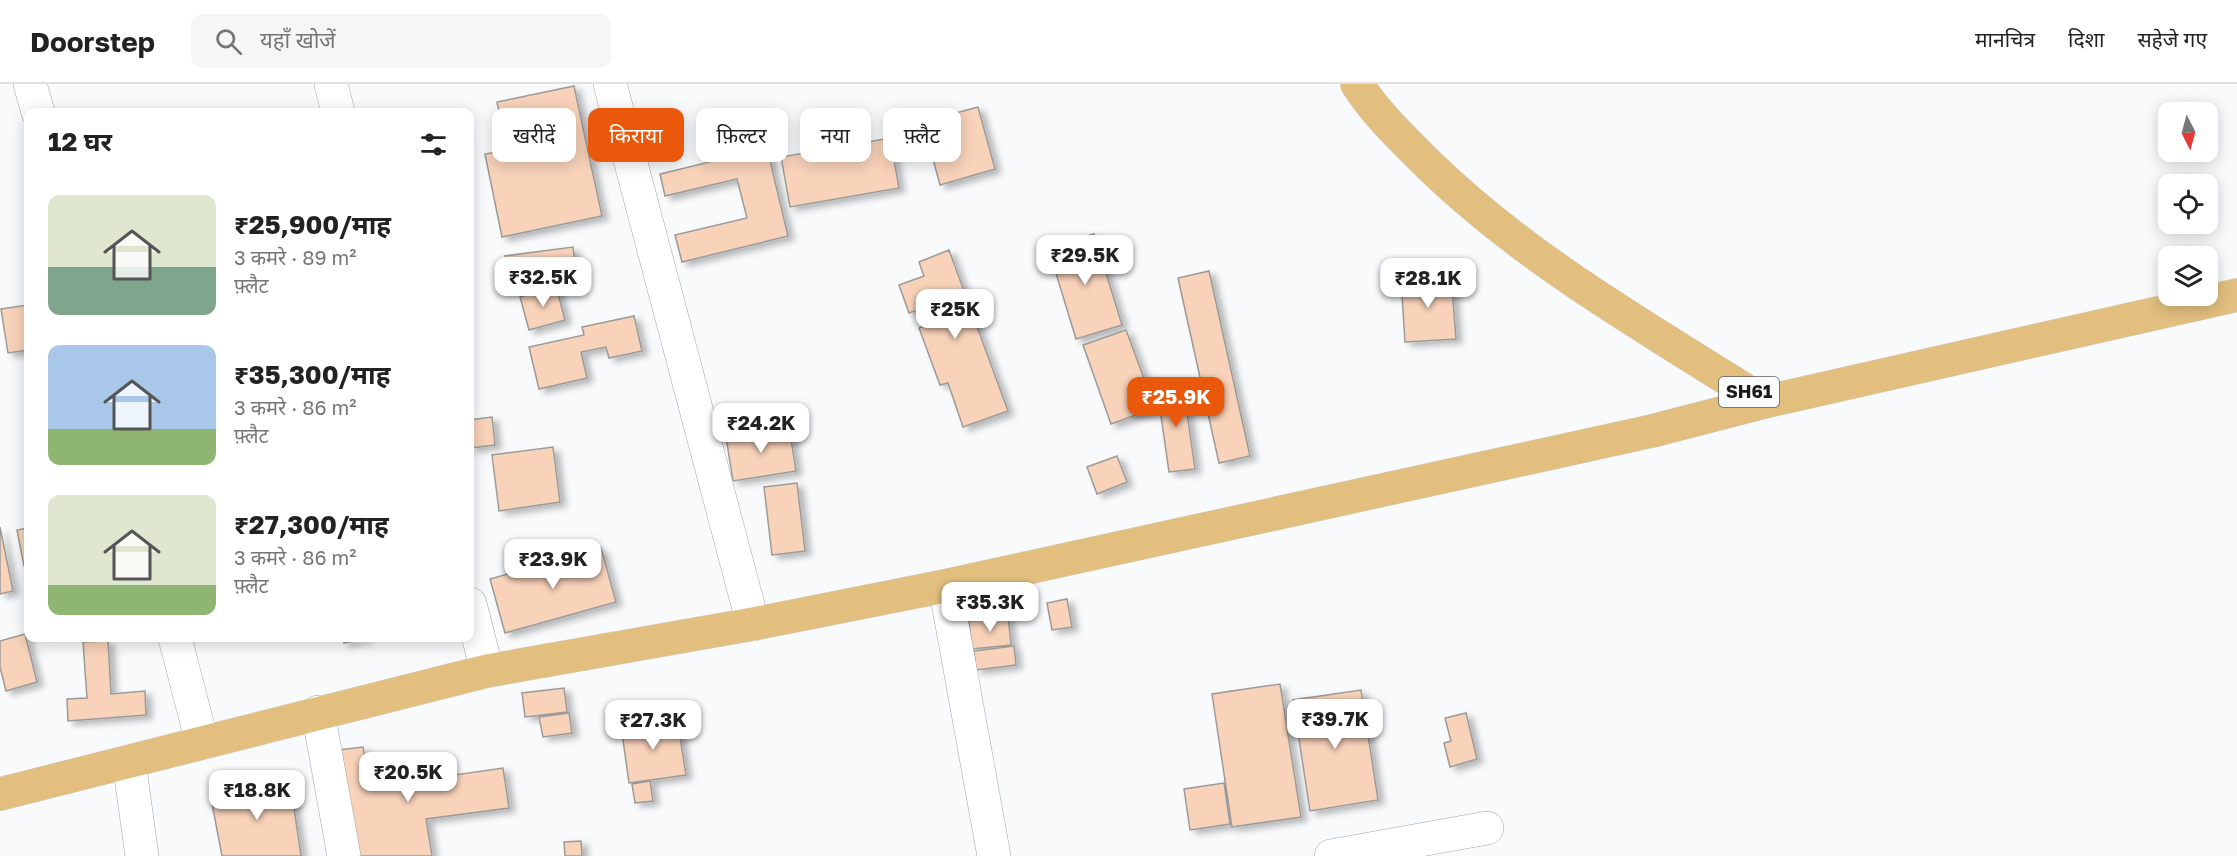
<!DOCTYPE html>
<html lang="hi">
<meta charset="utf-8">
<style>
body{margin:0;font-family:"Golos Text","Noto Sans Devanagari",sans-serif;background:#f6f6f6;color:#222;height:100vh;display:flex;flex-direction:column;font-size:22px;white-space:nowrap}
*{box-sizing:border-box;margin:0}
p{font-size:20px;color:#767676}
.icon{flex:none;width:33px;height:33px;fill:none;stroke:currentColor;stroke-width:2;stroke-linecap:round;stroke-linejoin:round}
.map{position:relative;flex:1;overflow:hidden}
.panel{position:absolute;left:24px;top:24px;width:450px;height:534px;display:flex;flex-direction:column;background:#fff;border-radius:12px;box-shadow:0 3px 15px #0003}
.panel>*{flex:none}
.top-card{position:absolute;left:492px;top:24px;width:570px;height:54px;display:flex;gap:12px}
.needle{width:39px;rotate:174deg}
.tools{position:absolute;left:2158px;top:18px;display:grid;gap:12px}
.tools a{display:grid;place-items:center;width:60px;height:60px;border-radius:12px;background:#fff;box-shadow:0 3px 15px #0003;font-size:30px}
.price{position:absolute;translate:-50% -51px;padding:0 14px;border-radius:12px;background:#fff;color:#222;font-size:20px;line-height:39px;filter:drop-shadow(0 2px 3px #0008)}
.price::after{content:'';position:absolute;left:50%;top:36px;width:18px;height:14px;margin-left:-9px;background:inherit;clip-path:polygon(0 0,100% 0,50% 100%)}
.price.active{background:#ea580c;color:#fff}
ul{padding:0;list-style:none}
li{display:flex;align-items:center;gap:18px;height:150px;padding:0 24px}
li span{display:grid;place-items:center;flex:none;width:168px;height:120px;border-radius:12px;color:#555}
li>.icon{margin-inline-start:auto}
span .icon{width:72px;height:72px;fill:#fffc;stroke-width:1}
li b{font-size:26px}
h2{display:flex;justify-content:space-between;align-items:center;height:72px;padding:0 24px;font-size:26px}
.pill{padding:0 21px;border-radius:12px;background:#fff;box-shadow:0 3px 15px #0003;font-size:21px;line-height:54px}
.pill.active{background:#ea580c;color:#fff}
header{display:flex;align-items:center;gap:36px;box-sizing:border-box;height:84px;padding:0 30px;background:#fff;border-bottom:2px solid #e0e0e0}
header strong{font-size:28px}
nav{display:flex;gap:33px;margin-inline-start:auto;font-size:21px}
.search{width:420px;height:54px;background:#f6f6f6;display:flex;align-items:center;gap:15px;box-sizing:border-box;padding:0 21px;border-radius:12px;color:#767676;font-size:22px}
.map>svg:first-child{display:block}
</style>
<header>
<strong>Doorstep</strong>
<div class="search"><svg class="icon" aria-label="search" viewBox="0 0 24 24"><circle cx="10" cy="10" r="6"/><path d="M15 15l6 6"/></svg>यहाँ खोजें</div>
<nav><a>मानचित्र</a><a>दिशा</a><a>सहेजे गए</a></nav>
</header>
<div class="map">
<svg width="2237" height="772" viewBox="0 0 2237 772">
<defs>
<filter id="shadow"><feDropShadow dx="6" dy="4" stdDeviation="3" flood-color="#0004"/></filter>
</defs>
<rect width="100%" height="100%" fill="#f8fafc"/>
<path fill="#f8d2b9" stroke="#9d9b9a" stroke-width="1.5" filter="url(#shadow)" d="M574,2l28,130 -100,21 -17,-83 22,-4 -10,-48z
M978,23l17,62 -55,16 -17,-63z
M890,54l9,50 -109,19 -9,-50z
M767,64l21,88 -106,26 -7,-27 72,-17 -10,-39 -72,17 -5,-22z
M1094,150l28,91 -46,14 -28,-92z
M573,163l4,33 -68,9 -4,-33z
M949,166l59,161 -45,16 -15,-44 -8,2 -21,-57 21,-8 -6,-16 -25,9 -10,-28 25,-9 -5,-14z
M1209,187l41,185 -31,7 -41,-185z
M1451,192l5,63 -51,3 -4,-63z
M556,202l9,34 -36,10 -9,-33z
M28,221v45l-20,3 -7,-44z
M634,232l8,35 -33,7 -3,-11 -25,5 6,26 -48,11 -10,-42 55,-12 -2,-8z
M1126,246l29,78 -44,16 -28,-79z
M1183,301l12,84 -26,3 -12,-84z
M492,333l3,28 -25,3v-28z
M789,343l7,44 -63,10 -7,-44z
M553,363l7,55 -61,9 -7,-56z
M1117,372l10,26 -30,12 -10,-27z
M797,399l8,68 -33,4 -8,-68z
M0,443l13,64 -13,3z
M28,444v37l-4,1 -7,-36z
M601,464l15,54 -111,31 -15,-54z
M1067,515l5,28 -20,3 -5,-27z
M1008,532l3,29 -39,4 -3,-28z
M25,550l12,48 -31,9 -6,-24v-26z
M343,554h25l-24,5z
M108,557l3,53 34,-3 1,24 -78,6 -1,-22 20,-1 -4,-56z
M1014,562l2,19 -40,5 -2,-19z
M1280,600l21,133 -69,10 -20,-133z
M564,604l3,24 -42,5 -3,-24z
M1361,606l17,110 -68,11 -17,-111z
M569,629l3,20 -29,4 -4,-20z
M1466,629l11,46 -27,8 -6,-24 7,-2 -6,-23z
M677,634l9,57 -57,8 -8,-57z
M363,663l3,20 51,-7 3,20 83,-12 6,40 -83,11 6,37h-80l-14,-106z
M290,697l11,75h-79l-12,-63z
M650,697l3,20 -18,2 -3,-19z
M1224,699l6,41 -40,6 -6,-41z
M581,757l1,15h-17l-1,-14z"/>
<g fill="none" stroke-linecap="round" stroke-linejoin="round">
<defs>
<path id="minor" d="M30,0l8,28
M331,0l7,28
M610,0l143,540
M945,502l49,270
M470,520l17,67
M175,554l27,104
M318,628l26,144
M129,678l13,94
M1331,772l156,-28"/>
<path id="major" d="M1357,0c20,31 47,56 73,82 98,95 219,163 334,236l473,-107
M0,710l487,-123 266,-47 192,-38 707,-155 112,-29"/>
</defs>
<use href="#minor" stroke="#a3a5a6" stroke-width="34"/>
<use href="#major" stroke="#d6d6d6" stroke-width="34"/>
<use href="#minor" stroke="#fff" stroke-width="33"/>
<use href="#major" stroke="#e2bf7f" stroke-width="33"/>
</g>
<g text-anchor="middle" stroke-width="5" stroke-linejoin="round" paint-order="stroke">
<rect fill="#f8fafc" stroke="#5d5e5f" stroke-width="1.5" x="1719" y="293" width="60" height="30" rx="4.5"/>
<g font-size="18" font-weight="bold" fill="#1b1b1c">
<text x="1749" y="314">SH61</text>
</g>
</g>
</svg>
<div class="tools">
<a><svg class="needle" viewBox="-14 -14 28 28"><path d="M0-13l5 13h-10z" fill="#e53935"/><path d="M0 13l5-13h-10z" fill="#767676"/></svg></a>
<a><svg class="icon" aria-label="locate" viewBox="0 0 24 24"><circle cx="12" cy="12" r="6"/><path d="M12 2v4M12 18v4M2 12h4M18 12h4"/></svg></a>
<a><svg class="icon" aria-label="layers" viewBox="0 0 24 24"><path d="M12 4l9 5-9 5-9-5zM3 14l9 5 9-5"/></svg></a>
</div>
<b class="price" style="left:1085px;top:202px">₹29.5K</b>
<b class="price" style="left:543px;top:224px">₹32.5K</b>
<b class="price" style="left:1428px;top:225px">₹28.1K</b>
<b class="price" style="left:955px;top:256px">₹25K</b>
<b class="price active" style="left:1176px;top:344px">₹25.9K</b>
<b class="price" style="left:761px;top:370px">₹24.2K</b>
<b class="price" style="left:553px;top:506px">₹23.9K</b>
<b class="price" style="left:990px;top:549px">₹35.3K</b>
<b class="price" style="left:1335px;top:666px">₹39.7K</b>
<b class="price" style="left:653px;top:667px">₹27.3K</b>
<b class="price" style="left:408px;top:719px">₹20.5K</b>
<b class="price" style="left:257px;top:737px">₹18.8K</b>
<div class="top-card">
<a class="pill">खरीदें</a>
<a class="pill active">किराया</a>
<a class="pill">फ़िल्टर</a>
<a class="pill">नया</a>
<a class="pill">फ़्लैट</a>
</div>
<section class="panel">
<h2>12 घर<svg class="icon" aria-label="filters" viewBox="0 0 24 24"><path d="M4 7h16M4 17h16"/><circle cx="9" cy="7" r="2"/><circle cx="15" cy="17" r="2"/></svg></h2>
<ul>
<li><span style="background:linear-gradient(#dfe7d0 60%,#7fa58c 0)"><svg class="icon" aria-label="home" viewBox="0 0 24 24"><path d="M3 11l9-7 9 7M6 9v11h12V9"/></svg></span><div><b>₹25,900/माह</b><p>3 कमरे · 89 m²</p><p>फ़्लैट</p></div></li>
<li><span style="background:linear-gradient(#a9c7e8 70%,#8fb573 0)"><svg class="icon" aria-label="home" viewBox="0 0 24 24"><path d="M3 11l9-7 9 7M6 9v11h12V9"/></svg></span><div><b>₹35,300/माह</b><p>3 कमरे · 86 m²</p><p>फ़्लैट</p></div></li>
<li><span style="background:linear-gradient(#dfe7d0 75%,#8fb573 0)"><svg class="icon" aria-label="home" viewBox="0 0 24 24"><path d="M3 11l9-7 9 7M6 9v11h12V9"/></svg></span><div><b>₹27,300/माह</b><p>3 कमरे · 86 m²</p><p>फ़्लैट</p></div></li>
</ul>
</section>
</div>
